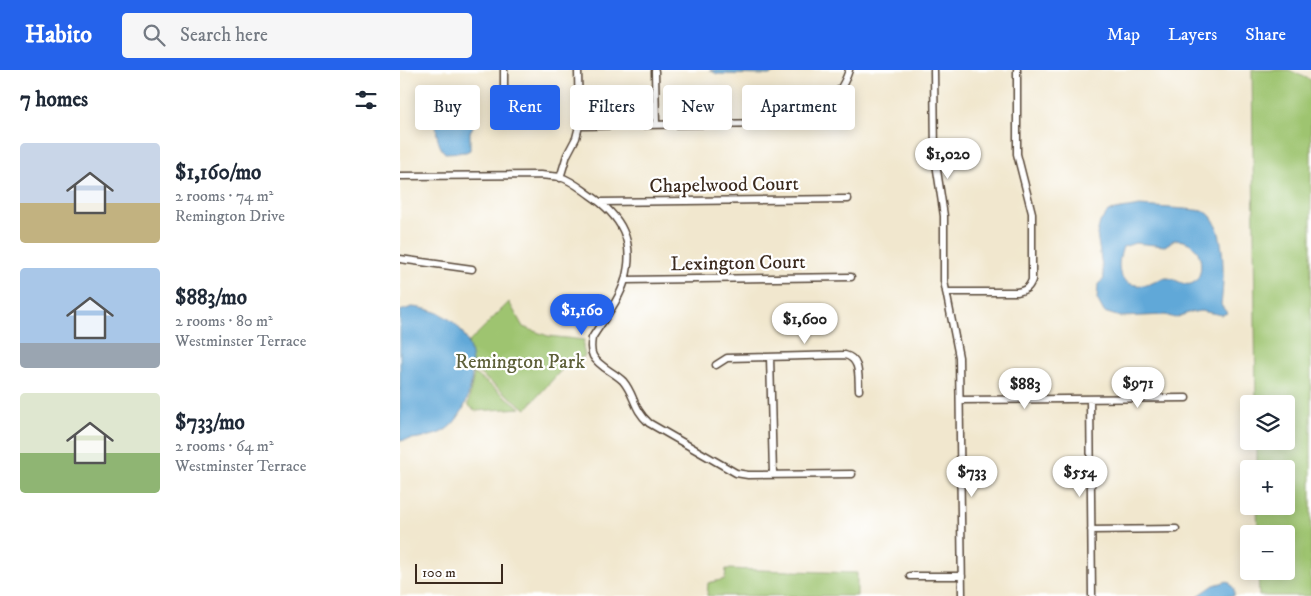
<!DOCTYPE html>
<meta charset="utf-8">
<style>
body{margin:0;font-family:"IM FELL DW Pica",serif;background:#f6f6f7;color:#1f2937;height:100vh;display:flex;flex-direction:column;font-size:19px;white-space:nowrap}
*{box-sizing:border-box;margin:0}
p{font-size:16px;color:#747a83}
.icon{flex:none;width:28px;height:28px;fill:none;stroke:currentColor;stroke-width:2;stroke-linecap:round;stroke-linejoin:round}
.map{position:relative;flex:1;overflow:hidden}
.side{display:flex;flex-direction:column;background:#fff;width:400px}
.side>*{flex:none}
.guide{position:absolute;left:15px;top:15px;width:475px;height:45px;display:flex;gap:10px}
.controls{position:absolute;left:840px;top:325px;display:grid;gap:10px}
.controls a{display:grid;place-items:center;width:55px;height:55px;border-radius:5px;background:#fff;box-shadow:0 2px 12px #0003;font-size:25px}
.scale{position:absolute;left:15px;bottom:12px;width:88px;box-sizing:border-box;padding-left:5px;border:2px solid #3b2a1e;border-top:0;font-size:14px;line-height:18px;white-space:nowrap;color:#3b2a1e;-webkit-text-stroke:4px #fff;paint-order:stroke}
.price{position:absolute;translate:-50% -42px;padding:0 11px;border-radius:18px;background:#fff;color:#222;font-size:16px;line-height:32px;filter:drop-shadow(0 1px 2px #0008)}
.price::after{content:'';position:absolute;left:50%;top:30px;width:15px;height:11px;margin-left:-8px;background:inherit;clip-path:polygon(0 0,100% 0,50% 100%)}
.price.current{background:#2563eb;color:#fff}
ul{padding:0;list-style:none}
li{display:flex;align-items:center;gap:15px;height:125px;padding:0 20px}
li span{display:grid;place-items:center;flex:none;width:140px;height:100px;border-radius:5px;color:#555}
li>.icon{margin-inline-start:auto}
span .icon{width:60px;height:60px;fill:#fffc;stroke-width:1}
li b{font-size:21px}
h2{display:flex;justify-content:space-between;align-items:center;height:60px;padding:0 20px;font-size:21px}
.chip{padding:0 18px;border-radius:5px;background:#fff;box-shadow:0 2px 12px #0003;font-size:18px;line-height:45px}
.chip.current{background:#2563eb;color:#fff}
header{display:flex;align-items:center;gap:30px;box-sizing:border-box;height:70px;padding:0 25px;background:#2563eb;color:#fff}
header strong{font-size:24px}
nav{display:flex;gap:28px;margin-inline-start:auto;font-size:18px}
.search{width:350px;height:45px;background:#f6f6f7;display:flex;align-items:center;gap:12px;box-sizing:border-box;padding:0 18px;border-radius:5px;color:#747a83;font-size:19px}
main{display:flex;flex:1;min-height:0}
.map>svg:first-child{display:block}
</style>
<header>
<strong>Habito</strong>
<div class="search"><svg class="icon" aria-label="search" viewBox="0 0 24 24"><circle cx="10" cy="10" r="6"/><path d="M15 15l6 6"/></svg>Search here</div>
<nav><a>Map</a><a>Layers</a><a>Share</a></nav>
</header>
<main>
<section class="side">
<h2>7 homes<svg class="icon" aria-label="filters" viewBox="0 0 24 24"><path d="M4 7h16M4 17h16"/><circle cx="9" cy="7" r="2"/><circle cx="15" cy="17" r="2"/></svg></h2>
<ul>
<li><span style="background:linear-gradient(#c9d6e8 60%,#c2b280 0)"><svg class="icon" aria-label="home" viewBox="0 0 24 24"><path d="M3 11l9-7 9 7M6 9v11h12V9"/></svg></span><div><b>$1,160/mo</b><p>2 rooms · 74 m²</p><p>Remington Drive</p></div></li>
<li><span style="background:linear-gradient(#a9c7e8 75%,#9aa5b1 0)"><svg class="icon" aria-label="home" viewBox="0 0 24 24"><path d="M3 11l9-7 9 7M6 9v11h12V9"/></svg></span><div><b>$883/mo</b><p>2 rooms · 80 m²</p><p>Westminster Terrace</p></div></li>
<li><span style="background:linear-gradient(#dfe7d0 60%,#8fb573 0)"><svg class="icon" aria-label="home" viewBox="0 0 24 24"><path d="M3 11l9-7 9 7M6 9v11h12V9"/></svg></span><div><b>$733/mo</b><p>2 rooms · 64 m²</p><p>Westminster Terrace</p></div></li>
</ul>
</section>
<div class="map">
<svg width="911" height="526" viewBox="0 0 911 526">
<rect width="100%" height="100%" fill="#fff"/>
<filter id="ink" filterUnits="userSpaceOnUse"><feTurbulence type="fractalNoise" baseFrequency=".02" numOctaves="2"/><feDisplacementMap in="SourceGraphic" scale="10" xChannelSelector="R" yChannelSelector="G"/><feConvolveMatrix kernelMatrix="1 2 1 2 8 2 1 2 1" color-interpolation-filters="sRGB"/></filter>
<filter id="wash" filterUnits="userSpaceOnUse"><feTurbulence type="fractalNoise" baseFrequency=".0096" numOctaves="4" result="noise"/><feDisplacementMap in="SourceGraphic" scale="20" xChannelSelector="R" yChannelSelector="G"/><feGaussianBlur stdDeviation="1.12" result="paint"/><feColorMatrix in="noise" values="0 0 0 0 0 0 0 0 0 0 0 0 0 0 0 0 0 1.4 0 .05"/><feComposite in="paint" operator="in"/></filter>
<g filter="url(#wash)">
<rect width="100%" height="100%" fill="#f1e7ce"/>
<path fill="#9ec46f" stroke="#6c7746" d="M852,0h37l22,10v516h-52l-1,-25h28v-37h-28l-1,-28h29v-37h-29v-28h29v-37h-30z
M109,232l14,25 25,9 36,4 -1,7 2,9 -19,9 -40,44 -53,-40 -5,-26z
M74,303l47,35 -45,3 -8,-6z
M326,499l131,4v23h-150l1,-13 17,-4z"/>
<path fill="#61a8d8" stroke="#4e697b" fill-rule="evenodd" d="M310,0h73l-14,5 -52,-1z
M41,27l15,1 5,12 14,4 1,7 -6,11v18l-4,2 -21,1c-12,-11 -10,-42 -4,-56z
M740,136c11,1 60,3 66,6 21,13 18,71 15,93l6,8 -5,2 -21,-4 -13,2 -13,5 -10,-3 -45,2 -16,-5 -7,-13 1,-15 6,-5 -7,-45 3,-12 9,-11zM774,170c8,0 16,2 21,8 8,9 8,29 -2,35 -8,5 -17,-5 -26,-5 -8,0 -14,6 -21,7 -28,3 -31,-17 -23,-38l12,-4 30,3z
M12,237c17,1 37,8 48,22 22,26 13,87 -18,103 -12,6 -29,6 -42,9v-130z
M828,511l6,8v7h-36l16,-11z"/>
</g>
<g filter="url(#ink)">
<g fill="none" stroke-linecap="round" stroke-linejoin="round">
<defs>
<path id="minor" d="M534,0l1,87 9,59v65l15,76 3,239
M255,1l1,53
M98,49l6,-15v-34
M179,56l197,-3c35,-4 62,-18 73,-53
M0,106l141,-1c6,1 13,1 19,2 11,3 20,11 30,18 31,21 46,46 35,85 -6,21 -22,40 -33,58 -1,6 -2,12 1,18 6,11 21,16 30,25 12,14 10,28 26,42l87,50 12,2 104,-1
M160,108l7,-23 9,-17 3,-12 -1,-56
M200,132l248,-3
M0,189l72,10
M225,210l226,-3
M546,222h71c9,-2 12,-4 15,-12v-67l-15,-59v-84
M370,287l3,117
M316,295l11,-7 118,-3c16,4 13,21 14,35
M690,329l2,197
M560,330l226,-2
M691,460l85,-1
M510,506h52"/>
</defs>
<use href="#minor" stroke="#564638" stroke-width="9"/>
<use href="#minor" stroke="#fff" stroke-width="6"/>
</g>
</g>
<g text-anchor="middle" stroke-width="4.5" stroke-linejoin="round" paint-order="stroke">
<g font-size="20" fill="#3b2a1e" stroke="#fff">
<text transform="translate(324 114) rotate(-1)" y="7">Chapelwood Court</text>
<text transform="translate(338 192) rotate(-1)" y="7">Lexington Court</text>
</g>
<g font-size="20" fill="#5e603a" stroke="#fff">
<text x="120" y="298">Remington Park</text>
</g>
</g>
</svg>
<div class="controls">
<a><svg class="icon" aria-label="layers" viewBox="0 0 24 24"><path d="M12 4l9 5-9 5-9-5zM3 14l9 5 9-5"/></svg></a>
<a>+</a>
<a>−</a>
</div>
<div class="scale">100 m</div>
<b class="price" style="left:548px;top:110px">$1,020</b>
<b class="price current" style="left:182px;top:266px">$1,160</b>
<b class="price" style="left:405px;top:275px">$1,600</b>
<b class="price" style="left:738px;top:339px">$971</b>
<b class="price" style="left:625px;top:340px">$883</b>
<b class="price" style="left:572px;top:428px">$733</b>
<b class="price" style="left:680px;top:428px">$554</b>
<div class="guide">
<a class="chip">Buy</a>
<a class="chip current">Rent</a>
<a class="chip">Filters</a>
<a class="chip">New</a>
<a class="chip">Apartment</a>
</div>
</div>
</main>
